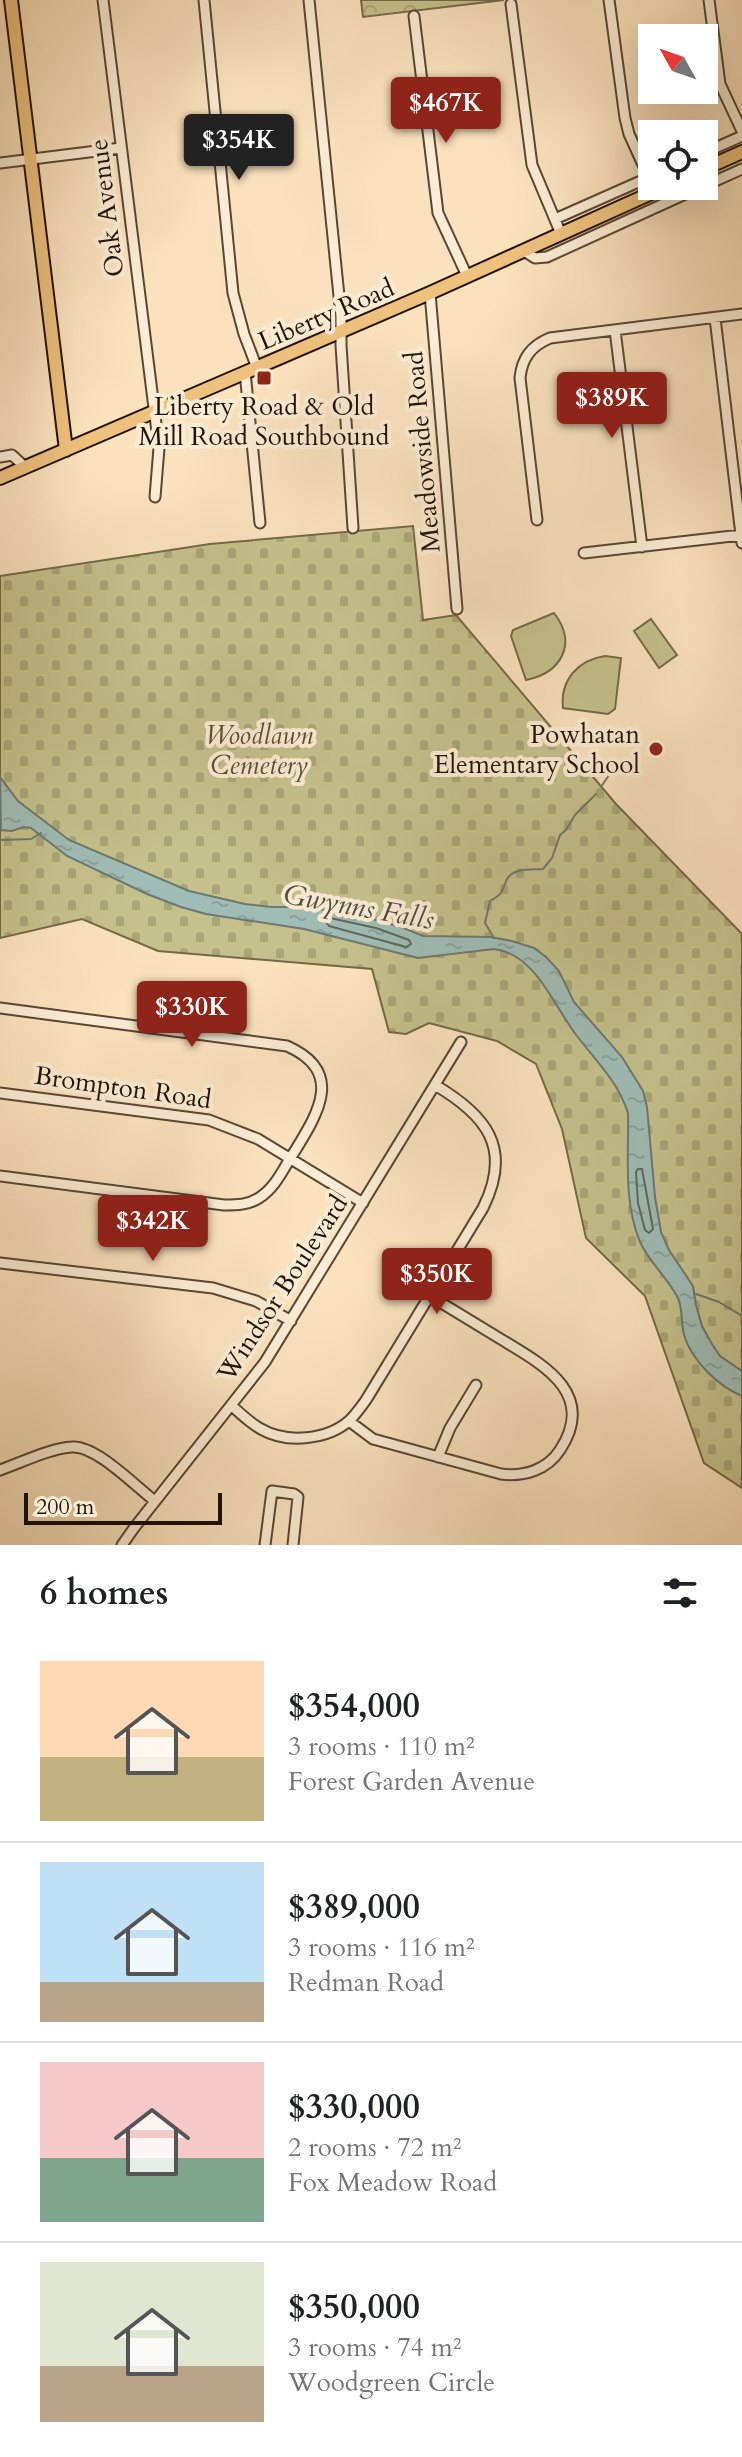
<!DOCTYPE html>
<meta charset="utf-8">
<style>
body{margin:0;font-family:Cardo,serif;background:#f6f6f6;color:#202124;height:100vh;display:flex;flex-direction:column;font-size:30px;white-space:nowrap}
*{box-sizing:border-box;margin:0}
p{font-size:26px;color:#757577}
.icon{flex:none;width:44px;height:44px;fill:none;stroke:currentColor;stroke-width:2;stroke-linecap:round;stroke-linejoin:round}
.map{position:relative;height:1545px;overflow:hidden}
.panel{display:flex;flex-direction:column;background:#fff;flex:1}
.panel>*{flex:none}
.needle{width:52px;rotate:310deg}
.controls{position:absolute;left:638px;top:24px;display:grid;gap:16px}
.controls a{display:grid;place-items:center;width:80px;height:80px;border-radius:0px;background:#fff;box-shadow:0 8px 32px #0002;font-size:40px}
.scale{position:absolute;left:24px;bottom:20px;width:198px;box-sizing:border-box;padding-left:8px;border:4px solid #221307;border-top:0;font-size:22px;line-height:28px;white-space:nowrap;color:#221307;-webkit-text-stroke:6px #fcecd4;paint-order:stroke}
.price{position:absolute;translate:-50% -68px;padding:0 18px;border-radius:8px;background:#8f2418;color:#fff;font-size:26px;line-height:52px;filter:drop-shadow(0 2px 4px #0008)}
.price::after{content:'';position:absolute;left:50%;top:48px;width:24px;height:18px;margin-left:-12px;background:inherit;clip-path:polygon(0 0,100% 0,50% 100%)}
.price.current{background:#222;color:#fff}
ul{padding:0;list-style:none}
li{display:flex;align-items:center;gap:24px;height:200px;padding:0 40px}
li+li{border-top:2px solid #e0e0e0}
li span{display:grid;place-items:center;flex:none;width:224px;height:160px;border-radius:0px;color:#555}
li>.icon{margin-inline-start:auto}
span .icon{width:96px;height:96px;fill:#fffc;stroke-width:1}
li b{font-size:34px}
h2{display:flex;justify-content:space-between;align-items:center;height:96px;padding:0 40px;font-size:34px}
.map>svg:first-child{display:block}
</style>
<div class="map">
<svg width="742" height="1545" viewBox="0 0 742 1545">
<defs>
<pattern id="cemetery-stones" width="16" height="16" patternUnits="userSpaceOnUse" patternTransform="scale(2)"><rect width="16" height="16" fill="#c5c18c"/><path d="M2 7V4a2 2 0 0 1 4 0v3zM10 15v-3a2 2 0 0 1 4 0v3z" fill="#a9a577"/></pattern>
<pattern id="park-crowns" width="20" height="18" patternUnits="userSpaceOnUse" patternTransform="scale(2)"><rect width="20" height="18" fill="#c5c18c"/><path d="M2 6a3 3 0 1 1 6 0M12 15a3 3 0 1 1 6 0" fill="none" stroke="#a9a577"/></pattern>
<pattern id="water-ripples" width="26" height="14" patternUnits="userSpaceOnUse" patternTransform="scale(2)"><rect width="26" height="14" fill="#9fbdb6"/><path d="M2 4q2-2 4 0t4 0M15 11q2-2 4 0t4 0" fill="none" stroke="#89a29b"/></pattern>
</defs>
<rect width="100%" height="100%" fill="#fbe2bd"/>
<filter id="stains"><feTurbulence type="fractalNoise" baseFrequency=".0025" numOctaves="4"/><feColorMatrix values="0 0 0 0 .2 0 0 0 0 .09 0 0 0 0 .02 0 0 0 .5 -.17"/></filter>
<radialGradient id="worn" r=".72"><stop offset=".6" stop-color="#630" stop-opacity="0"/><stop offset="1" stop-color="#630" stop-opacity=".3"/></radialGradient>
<path fill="url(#cemetery-stones)" stroke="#746a4a" stroke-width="2" d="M413,526l10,94 33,-5 160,189 126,130v554l-38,-25 -59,-167 -59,-58 -24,-109 -26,-65 -39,-23 -68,-18 -23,11 -17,-2 -17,-63 -214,-18 -76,-32 -82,19v-362l210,-32z"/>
<path fill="url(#park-crowns)" stroke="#746a4a" stroke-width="2" d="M361,0h143l-141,17z"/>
<path fill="#c5c18c" stroke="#746a4a" stroke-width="2" d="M554,613c24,31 7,60 -28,67l-15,-44 2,-6z
M651,619l26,36 -18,13 -25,-37z
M605,656l16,2 -6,51 -7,5 -45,-6c-3,-28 15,-48 42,-52z"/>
<path fill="url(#water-ripples)" stroke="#6d7970" stroke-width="2" d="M0,777l18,24 51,39 120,51 56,13 26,3h36l51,8 43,12 22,9 67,1 22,4 22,7 12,9 13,14 15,31 48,55 21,34 4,16 8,90 6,35 8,18 24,36 3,19 6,21 10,18 8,12 22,15v25c-24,-10 -50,-35 -58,-61 -3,-12 -1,-25 -6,-37 -10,-20 -29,-36 -38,-56 -17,-41 -11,-86 -12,-129 -10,-31 -31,-51 -51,-77 -23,-29 -41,-82 -83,-87l-76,9 -114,-29 -98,-15 -25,-7 -34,-13 -80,-38 -36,-28 -8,-1 -11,4 -11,-1z"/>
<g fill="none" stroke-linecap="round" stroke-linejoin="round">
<path stroke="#60685e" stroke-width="2" d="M330,918l46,10 33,12 2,4 -5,3 -77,-21 -3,-4z
M642,1169l11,60 -4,4 -4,-3 -7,-27 -2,-31 2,-3z"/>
<path stroke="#6d7970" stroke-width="2" d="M601,787l12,-18
M0,840l31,-1 10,-6
M494,938l-9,-15 5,-22c13,-8 11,-7 16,-20 6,-14 25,-11 37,-12l9,-11 8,-23 6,-5 9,-15 21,-21
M696,1294l23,8 23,14"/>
<defs>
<path id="minor" d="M103,0l56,448 -4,49
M204,0l29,293 11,41 13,34
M309,0l32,316v29l12,183
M609,0l16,118 4,16 20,44
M709,0l11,84 22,47
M511,4l21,161 29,69
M414,16l24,197 29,63
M704,153l38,-17
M0,163l121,-15
M704,186l38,-17
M555,219l97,-43
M524,251l11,7 12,-1 156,-71
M430,293l27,316
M715,318l27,225
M615,330l27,217
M245,372l15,151
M0,457l12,-2 13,12
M537,520l-17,-142c2,-20 11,-32 30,-40l192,-24
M584,553l157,-18
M0,1008l287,38c59,26 30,69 6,108 -10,15 -17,33 -34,44 -11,7 -22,7 -35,7l-224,-29
M0,1093l209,27 49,19 105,64
M0,1263l213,25 43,13 35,20
M232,1406c9,8 18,17 29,23 26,15 67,11 89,-9 6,-6 11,-13 16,-20l117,-192c30,-60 3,-93 -48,-123
M349,1421l24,18 128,35c23,3 46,-4 59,-24 38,-58 -20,-87 -61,-112 -23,-14 -46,-28 -69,-42
M438,1457l12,-29 26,-43
M0,1470c20,-7 51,-22 72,-23 24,-2 63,39 83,54
M122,1545l12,-17 131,-166 196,-320
M265,1545l7,-54 22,3 4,3 -5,48"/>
<path id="major" d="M11,0l55,450
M704,169l38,-17
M0,478l430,-185 237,-107"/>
</defs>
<use href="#minor" stroke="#584734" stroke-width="13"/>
<use href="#major" stroke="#221307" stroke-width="16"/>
<use href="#minor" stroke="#fcecd4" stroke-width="9"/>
<use href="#major" stroke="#eec17e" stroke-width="12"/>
</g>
<g fill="#8f2418" stroke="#fcecd4" stroke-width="3">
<rect x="256" y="370" width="16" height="16" rx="4"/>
<circle cx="656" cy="749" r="8"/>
</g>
<g text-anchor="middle" stroke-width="8" stroke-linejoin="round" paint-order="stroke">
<g font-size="26" fill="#221307" stroke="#fcecd4">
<text transform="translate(106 208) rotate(-97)" y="9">Oak Avenue</text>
<text transform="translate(326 314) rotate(-23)" y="9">Liberty Road</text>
<text transform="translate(422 452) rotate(-95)" y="9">Meadowside Road</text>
<text transform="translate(123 1087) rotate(8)" y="9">Brompton Road</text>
<text transform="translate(282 1288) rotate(-57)" y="9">Windsor Boulevard</text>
</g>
<g font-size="26" fill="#221307" stroke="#fcecd4">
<text x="264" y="415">Liberty Road &amp; Old<tspan x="264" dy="30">Mill Road Southbound</tspan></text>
<text x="640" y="743" text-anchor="end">Powhatan<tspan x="640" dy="30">Elementary School</tspan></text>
</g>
<g font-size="26" font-style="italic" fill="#5b5036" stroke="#fcecd4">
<text x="259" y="744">Woodlawn<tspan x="259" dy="30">Cemetery</tspan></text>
</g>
<g font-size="28" font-style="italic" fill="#4e4e44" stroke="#fcecd4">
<text transform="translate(359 906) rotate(10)" y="10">Gwynns Falls</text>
</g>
</g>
<rect width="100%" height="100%" filter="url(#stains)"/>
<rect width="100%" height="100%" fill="url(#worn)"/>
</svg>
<div class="controls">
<a><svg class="needle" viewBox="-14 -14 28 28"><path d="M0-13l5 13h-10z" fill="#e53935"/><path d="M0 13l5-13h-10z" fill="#757577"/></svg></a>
<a><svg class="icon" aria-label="locate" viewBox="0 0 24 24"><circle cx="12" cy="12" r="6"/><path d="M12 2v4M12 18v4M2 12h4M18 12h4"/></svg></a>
</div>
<div class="scale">200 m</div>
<b class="price" style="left:446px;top:145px">$467K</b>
<b class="price current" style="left:239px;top:182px">$354K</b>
<b class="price" style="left:612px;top:440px">$389K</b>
<b class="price" style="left:192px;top:1049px">$330K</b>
<b class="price" style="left:153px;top:1263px">$342K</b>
<b class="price" style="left:437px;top:1316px">$350K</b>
</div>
<section class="panel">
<h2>6 homes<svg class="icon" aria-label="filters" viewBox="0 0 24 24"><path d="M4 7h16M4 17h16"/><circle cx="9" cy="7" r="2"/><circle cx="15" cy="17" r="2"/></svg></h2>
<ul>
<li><span style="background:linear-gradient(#ffd9b3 60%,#c2b280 0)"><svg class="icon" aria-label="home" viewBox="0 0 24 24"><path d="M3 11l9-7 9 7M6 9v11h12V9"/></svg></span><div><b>$354,000</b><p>3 rooms · 110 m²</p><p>Forest Garden Avenue</p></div></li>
<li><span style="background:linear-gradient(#bfe0f5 75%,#b9a48a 0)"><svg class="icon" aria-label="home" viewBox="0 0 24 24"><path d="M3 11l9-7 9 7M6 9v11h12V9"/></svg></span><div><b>$389,000</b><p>3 rooms · 116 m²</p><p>Redman Road</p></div></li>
<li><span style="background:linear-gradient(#f6c9c9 60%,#7fa58c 0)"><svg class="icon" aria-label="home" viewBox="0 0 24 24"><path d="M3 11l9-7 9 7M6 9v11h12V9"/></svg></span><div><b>$330,000</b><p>2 rooms · 72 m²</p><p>Fox Meadow Road</p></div></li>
<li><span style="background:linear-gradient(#dfe7d0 65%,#b9a48a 0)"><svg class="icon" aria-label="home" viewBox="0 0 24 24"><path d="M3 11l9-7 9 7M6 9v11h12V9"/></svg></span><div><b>$350,000</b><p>3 rooms · 74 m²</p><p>Woodgreen Circle</p></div></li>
</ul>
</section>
